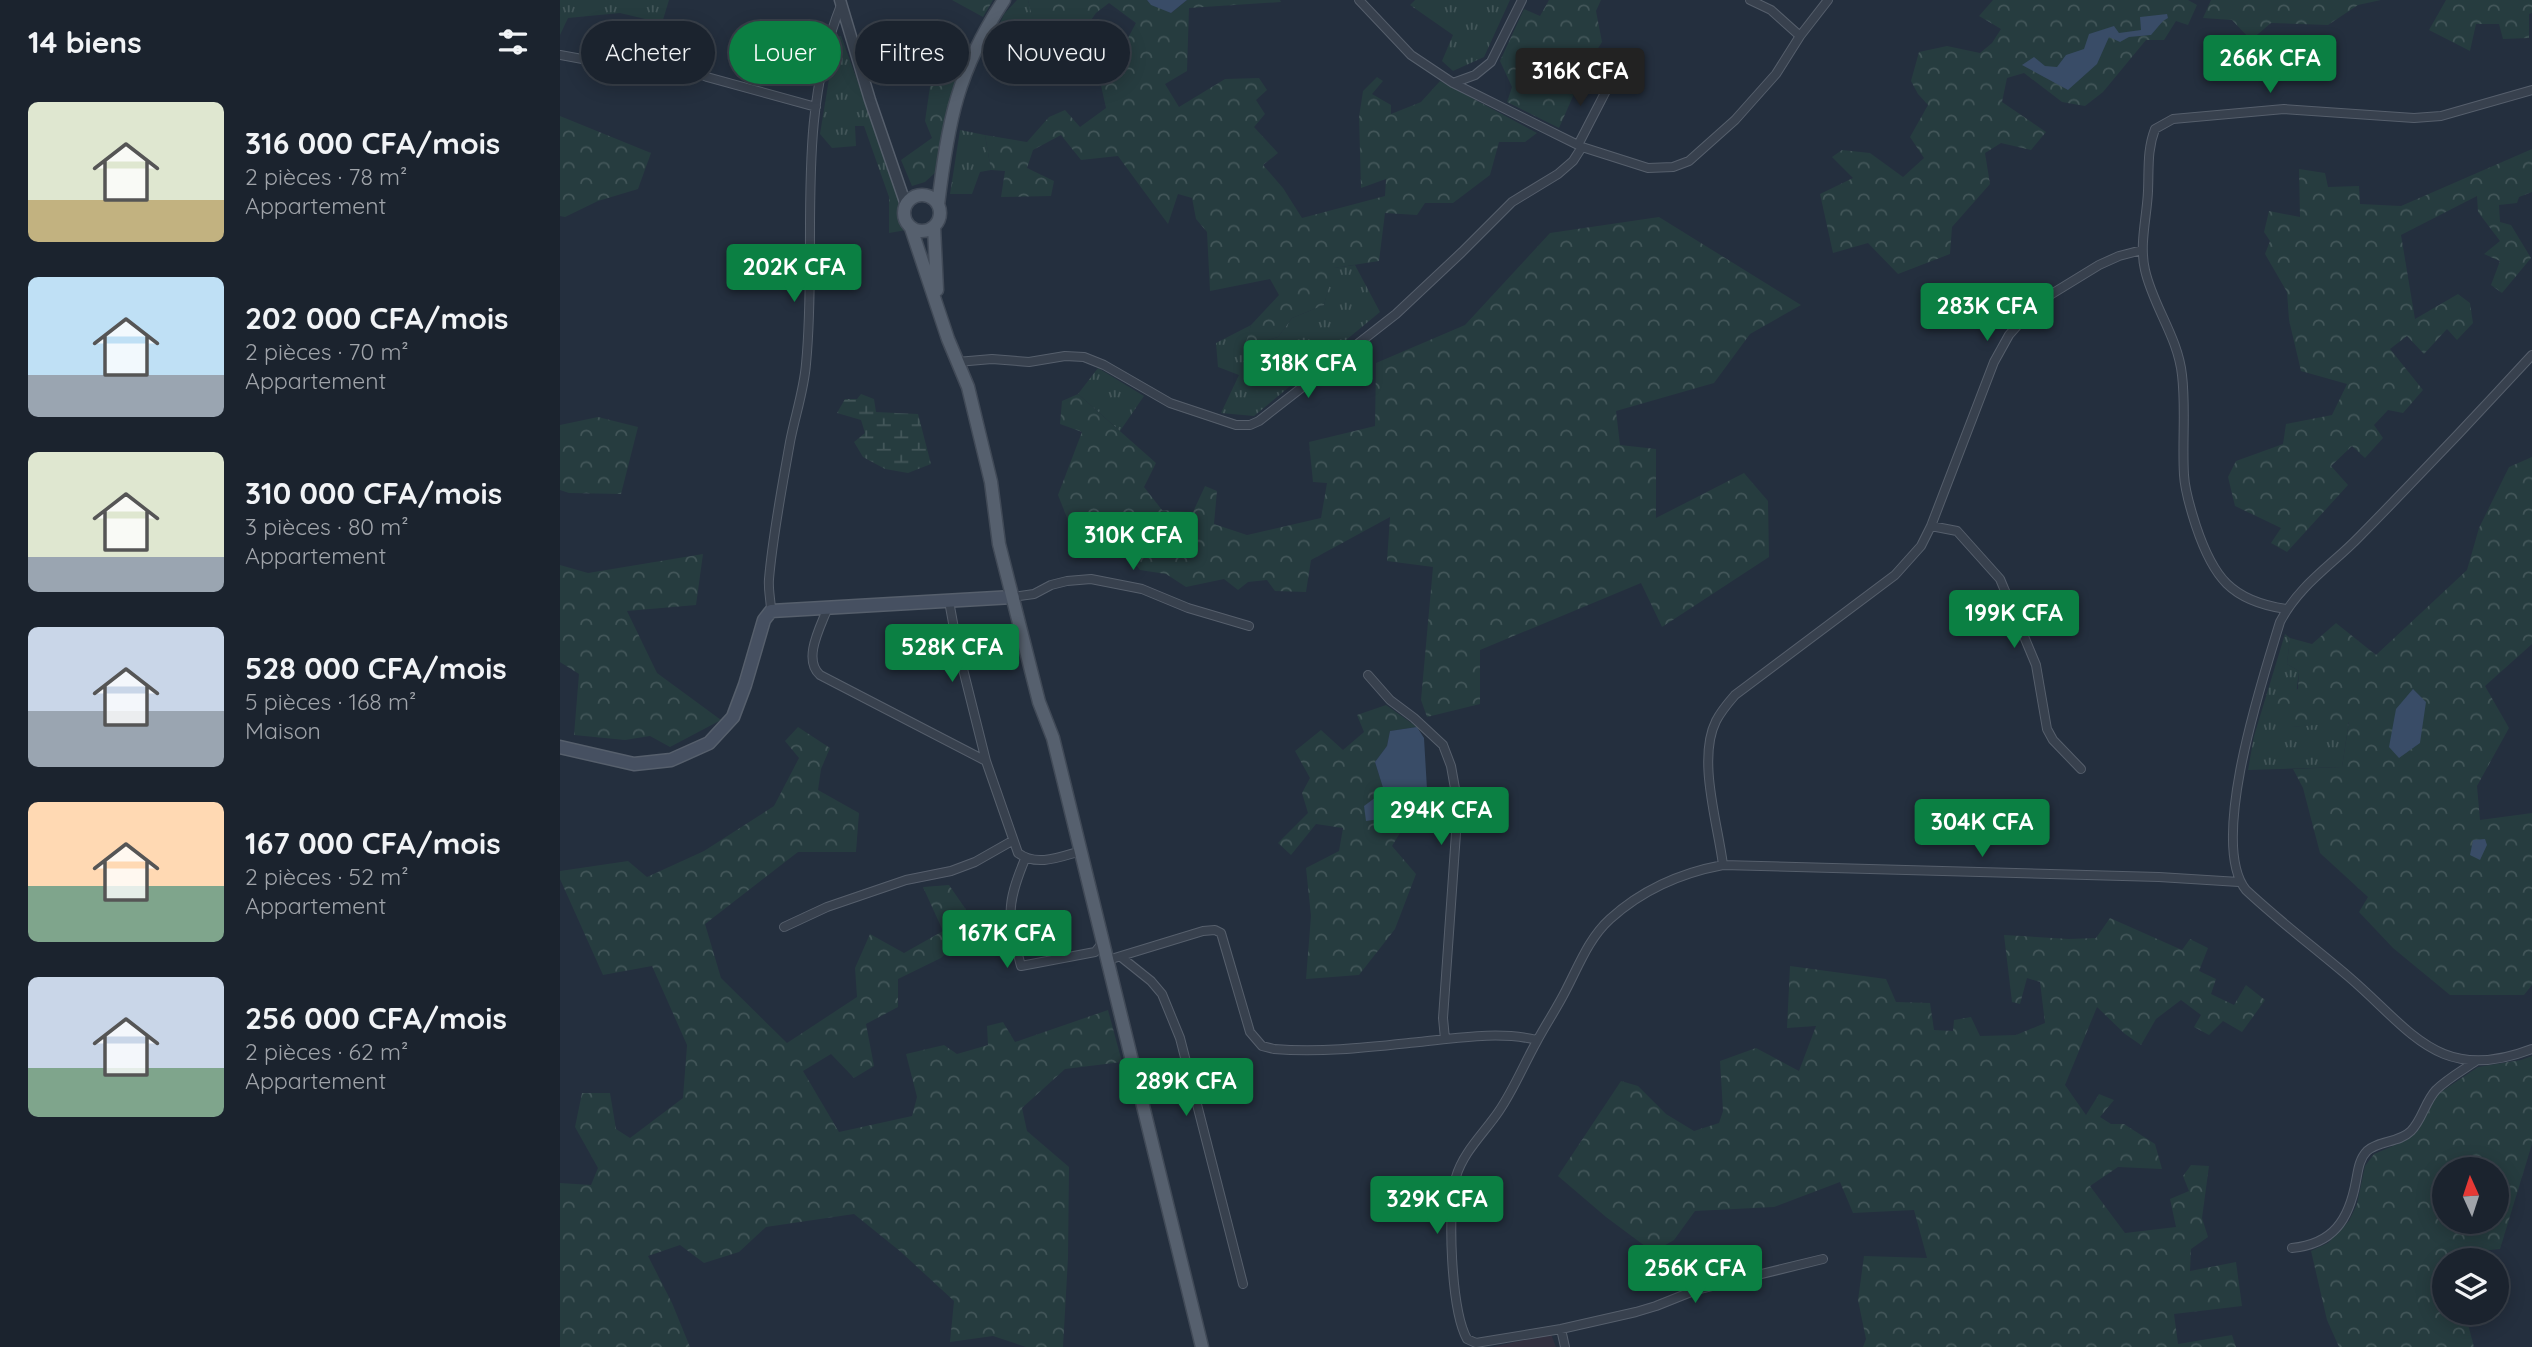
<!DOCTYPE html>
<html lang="fr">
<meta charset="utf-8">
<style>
body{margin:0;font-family:Quicksand,sans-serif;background:#282f3a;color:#f1f3f6;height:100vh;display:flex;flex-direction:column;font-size:26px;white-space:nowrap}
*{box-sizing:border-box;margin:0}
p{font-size:23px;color:#a0a4aa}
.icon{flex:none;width:38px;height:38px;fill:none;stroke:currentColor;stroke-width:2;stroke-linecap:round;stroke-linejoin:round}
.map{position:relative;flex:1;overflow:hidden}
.details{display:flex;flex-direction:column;background:#1b232e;width:560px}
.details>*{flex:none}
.top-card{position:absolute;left:21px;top:21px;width:665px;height:63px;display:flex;gap:14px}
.needle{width:46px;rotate:357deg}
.fabs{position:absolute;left:1872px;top:1157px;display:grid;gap:14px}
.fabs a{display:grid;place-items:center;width:77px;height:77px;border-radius:50%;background:#1b232e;box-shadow:0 4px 18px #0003,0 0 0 2px #39404a;font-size:35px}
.price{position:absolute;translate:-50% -60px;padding:0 16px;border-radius:7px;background:#0b8043;color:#fff;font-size:23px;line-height:46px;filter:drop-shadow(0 2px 4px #0008)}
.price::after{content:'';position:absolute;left:50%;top:42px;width:21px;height:16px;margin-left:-10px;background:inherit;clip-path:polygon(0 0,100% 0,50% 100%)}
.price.active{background:#222;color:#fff}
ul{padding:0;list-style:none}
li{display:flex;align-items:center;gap:21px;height:175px;padding:0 28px}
li span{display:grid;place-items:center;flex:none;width:196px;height:140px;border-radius:10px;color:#555}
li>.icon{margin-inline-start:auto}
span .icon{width:84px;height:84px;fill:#fffc;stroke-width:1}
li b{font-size:30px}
h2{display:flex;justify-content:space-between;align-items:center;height:84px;padding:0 28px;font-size:30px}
.chip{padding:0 24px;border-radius:32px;background:#1b232e;box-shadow:0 4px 18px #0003,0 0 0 2px #39404a;font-size:24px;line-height:63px}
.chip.active{background:#0b8043;color:#fff}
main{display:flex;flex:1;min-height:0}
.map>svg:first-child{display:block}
</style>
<main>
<section class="details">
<h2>14 biens<svg class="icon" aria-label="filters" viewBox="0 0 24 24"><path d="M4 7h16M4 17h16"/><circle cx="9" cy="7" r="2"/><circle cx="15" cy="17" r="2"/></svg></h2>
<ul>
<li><span style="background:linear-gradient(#dfe7d0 70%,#c2b280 0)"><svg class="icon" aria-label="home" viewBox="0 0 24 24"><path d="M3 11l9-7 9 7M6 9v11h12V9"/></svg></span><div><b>316 000 CFA/mois</b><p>2 pièces · 78 m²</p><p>Appartement</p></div></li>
<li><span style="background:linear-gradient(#bfe0f5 70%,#9aa5b1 0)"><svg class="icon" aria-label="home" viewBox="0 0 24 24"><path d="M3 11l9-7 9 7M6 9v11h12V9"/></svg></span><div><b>202 000 CFA/mois</b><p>2 pièces · 70 m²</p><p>Appartement</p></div></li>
<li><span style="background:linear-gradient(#dfe7d0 75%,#9aa5b1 0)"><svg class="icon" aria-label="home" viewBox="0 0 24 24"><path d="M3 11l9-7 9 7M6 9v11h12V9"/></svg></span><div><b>310 000 CFA/mois</b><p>3 pièces · 80 m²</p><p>Appartement</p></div></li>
<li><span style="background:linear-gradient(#c9d6e8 60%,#9aa5b1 0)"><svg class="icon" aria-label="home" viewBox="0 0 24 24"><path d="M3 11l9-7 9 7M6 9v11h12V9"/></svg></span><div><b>528 000 CFA/mois</b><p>5 pièces · 168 m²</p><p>Maison</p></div></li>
<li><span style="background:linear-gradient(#ffd9b3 60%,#7fa58c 0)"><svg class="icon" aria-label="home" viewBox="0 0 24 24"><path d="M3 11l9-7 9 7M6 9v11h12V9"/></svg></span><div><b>167 000 CFA/mois</b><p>2 pièces · 52 m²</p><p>Appartement</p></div></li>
<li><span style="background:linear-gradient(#c9d6e8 65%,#7fa58c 0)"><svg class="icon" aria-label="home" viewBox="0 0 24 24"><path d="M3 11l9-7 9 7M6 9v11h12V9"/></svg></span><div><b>256 000 CFA/mois</b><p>2 pièces · 62 m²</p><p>Appartement</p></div></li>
</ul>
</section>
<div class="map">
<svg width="1972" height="1347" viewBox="0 0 1972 1347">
<defs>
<pattern id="grass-tufts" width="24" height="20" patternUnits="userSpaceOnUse" patternTransform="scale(1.75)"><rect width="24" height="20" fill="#263c3f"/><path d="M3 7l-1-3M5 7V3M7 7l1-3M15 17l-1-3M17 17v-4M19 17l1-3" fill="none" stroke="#435659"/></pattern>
<pattern id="forest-crowns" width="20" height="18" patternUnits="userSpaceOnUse" patternTransform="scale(1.75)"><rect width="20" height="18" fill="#263c3f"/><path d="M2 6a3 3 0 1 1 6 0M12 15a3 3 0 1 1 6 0" fill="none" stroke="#435659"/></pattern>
<pattern id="wetland-marsh" width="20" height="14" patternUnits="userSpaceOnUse" patternTransform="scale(1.75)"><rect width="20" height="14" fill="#263c3f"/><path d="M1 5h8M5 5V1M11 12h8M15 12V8" fill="none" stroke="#435659"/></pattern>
</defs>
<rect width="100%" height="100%" fill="#242f3e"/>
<path fill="#32303f" d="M991,1334l5,13h-63z"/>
<path fill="url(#grass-tufts)" d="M0,0h109l-7,23 -42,-10 -52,5 -8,17z
M457,0h11l11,40 -8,19 -45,-4 18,-41z
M855,0h95l-26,57 -31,14 -11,-10 11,-26 -43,-30z
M276,36h5l71,193 -23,4v-36l-25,-71h-9l1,20 -24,2 -12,-14z
M400,130l25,5 6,35 -11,2 -8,22h-22z
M795,265l25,47 -126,104 -33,-3 18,-38 -21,-8 -2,-24 35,-18 -5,21 32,-9 14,-19 32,-13 9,-37z
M538,368l46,28 -24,35 -42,-37z
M1725,634l5,4 -3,26 12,7 -7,56 57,-6 -7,46 -94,3 6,-34z"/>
<path fill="url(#forest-crowns)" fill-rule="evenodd" d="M392,0h41l-10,17z
M468,0h119l24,13 16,-13h93l1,2 -92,6 -2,63 -22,13 14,23 46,-28 34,-1 8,12 -11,10 9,14 -11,13 24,26 -15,12 20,23 19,30 83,-22 1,-17 -25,9 -2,-71 4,-26 14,-14 6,4 -11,13 19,11v9l30,-12 19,-21 97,52 -12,9h-26l-9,33 -37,28h-28l-8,12 -32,-2 -6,48 -45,7 -10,37 -32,13 -14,19 -33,9 6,-21 28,-30 -9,-16 -60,12 -3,-59 -11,-13 -4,-21 -14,-4 -10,30 -50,-68 -37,4 -20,-25 -28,15 -6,18 27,13 -3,15 -50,1 4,-26 -14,-1 -6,-35 42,7 22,-25 16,-7 15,17 26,-19 -12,-54 29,-7 13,-24 -27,-20 -13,10 -42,60 -23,-14 7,-20z
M989,0h52l-5,11 6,31 -17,27 -26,59 -52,-26 5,-15 -12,-26 24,-52 16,7z
M1433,0h195l9,5 -9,20 -12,-4 -12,19h-18l-43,52 -18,14 -23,-4 -38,-29 -17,5 -5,24 44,30 -15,18 -30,-7 -16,10 5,31 -38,43 -2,27 -52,20 -30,-31 -35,10 -13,-59 33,-16 -21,-21 10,-7 28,3 33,24 21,-19 -14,-21 18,-32 -10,-11 -7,-13 8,-29 28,-6 33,7 12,-10 9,-14 -22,-13z
M1651,0h170l-23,5 -30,20 -57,-2 -20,17 -19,-20 -29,-2z
M1886,0h86v13l-3,1v24l-26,1 -4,-15h-23l-6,27 -41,-21z
M383,60l19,7 -24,103 -13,12 -13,4 -11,-26 31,-22 -7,-17 7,-48z
M0,116l91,37 -13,36 -40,12 -33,16 -5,-1z
M1972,149v43l-13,5 -2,6 -18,2 1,17 11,3 20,33 -29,35 -11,-8 9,-24 -16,-7 16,-13 -22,-29 -1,-16 -76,39 14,84 43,-25 12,9 3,20 -16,17 -10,-11 -23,25 -17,-18 -17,13 33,41 -20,23 -15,-3 -14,15 9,13 -18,20 -13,-12 -21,20 17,19 -61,67 -16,-9 10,-15 -46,-22 -7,-29 8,-16 47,-17 3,-20 46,-9 15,-31 -46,-13 -12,-51 -2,-28 -22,-38 5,-13 -6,-9 5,-21 31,6 -1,-48 26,4 3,14 31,-1 1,18 41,2z
M1099,217l142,88 -51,29 -36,49 -98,28 4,34 36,4v69l88,-45 24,28 1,56 -107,70 -21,-44 -161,67v54l-53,13 -6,-17 12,-133 -46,-6 3,-44 -79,43 -5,32 -31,-1 -8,-11 -19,2 -10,8 -14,-11 -38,8 -20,-13 -26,-4 -12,-15 -47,-2 -23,-58 24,-63 -22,-8 2,-23 16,-7 78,69 -12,24 18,23 31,2 12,-26 12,5 -3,33 33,11 74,-17 6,-35 -14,-1 -4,-40 66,-16 1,-63 89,-38 85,-92z
M38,417l40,10 -17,67 -52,-1 -9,-3v-65z
M1972,457v187l-47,42 24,42 -32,58 3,34 52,-7v172l-8,10h-74l-57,-47 -34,-36 9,-15 -48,-44 -17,-65 -10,-19 49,-2 7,-45 -57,5 -18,-19 6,-14 18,-5 1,-18 -12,-7 3,-26 22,6 24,-21 40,32 91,-85 12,-42 30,-61z
M143,554l-7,51 -69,6 30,62 64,47 -51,27 -20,-11 -25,4 -51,-5 5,-61 -19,-12v-97l28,8z
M826,705l31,22 -27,4 -3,15 -12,16 9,29 16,13 27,-15 -35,57 24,28 -21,55 -36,46 -53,4 5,-63 -5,-48 33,-17 4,-23 -27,-4 -25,31 -13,-12 30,-30 -6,-20 8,-15 -15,-27 26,-21 22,20 21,-18 -7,-17z
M238,727l32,21 -9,21 -3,21 41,23 -3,39h-58l-93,72 16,54 66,65 70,-46 -2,-29 15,-34 34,19 39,-22 -20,-44 26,-2 27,39 -35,34 -43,21v28l-32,17 8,42 -20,12 -23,-24 -28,17 36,61 73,-16 5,-19 -11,-43 38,-9 13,9 31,-9 -1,-19 16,-4 12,20 93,-32 14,52 -57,7 -43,39 5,23 42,36 -1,91 -5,89h-37l-33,-11 -43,6 4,-41 -53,-49 -47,-38 -88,13 -27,25 -35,11 -24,-18 -32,11 24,47 18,44h-130v-164l31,2 7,-17 -23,-41 7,-34h28l6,36 14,9 53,-40 4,-53 -35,-79 -49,9 -43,-96v-8l68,-10 19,16 57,-26 70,-45 25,-48 -14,-17z
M1550,918l72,32 8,-11 18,9 -9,23 17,8 -5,15 23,11 12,-20 19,15 -23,32 -19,-11 -14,14 -15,-8 7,-12 -20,-15 -25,19 -15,26 -16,-11 -28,-27 -32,78 21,30 13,-21 15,6 -14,17 11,7h13l31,20 7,25 -44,-2 -28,19 35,47 51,-6 -6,-28 19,-8 -6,-15 8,-11 18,1 -7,52 6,19 -17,12 -1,22 46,-9 6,44 -68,8 4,30 54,-9 4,12h-373l3,-8 -8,-39 6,-44 63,2 -13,-48 -61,3 -13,-31 -66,25 -79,4 -21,29 -21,12 -47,-35 -48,-41 63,-95 17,5 28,28 28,17 25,-8 4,-12 -3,-50 36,-13 43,23 17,-45 -29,2 3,-62 96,13 10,23 34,1 4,27 19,1 1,-11 17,-3 9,19 36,-1 29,-12 -5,-41 -13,-4 -7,26 -8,-2 -8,-67 65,4 27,-1z
M1972,1056v88l-32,105 -48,5 1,6h-8v52l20,1 9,34h-135l-12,-27 -16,-69 17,-8 21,-22 8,-17 8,-38 9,-12 33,-14 12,-11 19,-35 40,-27 43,-7zM1885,1169h52v53h-52z"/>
<path fill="url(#wetland-marsh)" d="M301,394l13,5 2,13 42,2 13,50 -23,9 -23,-4 -22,-12 -9,-15 11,-9 -4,-13 -24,-7 8,-14h12z"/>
<path fill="#394c67" d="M587,0h40l-16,13 -20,-8z
M1607,14l1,4 -5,3 -12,14 -22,2 -9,5 -11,-5 -12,27 -29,26 -46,-25 12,-8 11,9 12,1 9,-12 18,-6 5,-15 25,-8 5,7 22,-3 -1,-13z
M1853,689l13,13 -6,41 -21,15 -10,-11 7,-38z
M857,727l7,11 3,51 -27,15 -5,13 -29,4 -2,-15 20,-15 -9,-29 12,-16 3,-15z
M1925,839l2,6 -7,15 -10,-5 3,-15z"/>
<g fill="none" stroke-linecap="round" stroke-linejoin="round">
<defs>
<path id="minor" d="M799,0l52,55 42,28 129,64 66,21 25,-1 16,-6 46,-41 41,-46 24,-38 28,-36
M1190,0l21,10 29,26
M0,55l44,8 40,-14 63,28 109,30
M893,83l22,-8 16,-13 31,-62
M1018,145l31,-60
M1972,355c-57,62 -114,122 -173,182 -27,28 -60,48 -79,85 -17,56 -72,221 -34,268 33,31 69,58 103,87 62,53 90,108 183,72
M397,362l35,-3 37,3 36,-6 19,1 20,8 66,38 66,22h14l9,-4 137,-107 66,-62 50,-50 46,-28 15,-13 9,-14
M1371,526l26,5 43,48 36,86 11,64 6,11 28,29
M453,597l21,-3 17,-9 16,-4 24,-2 51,10 46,19 61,18
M389,601l8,44 29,116 32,92c18,14 42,4 63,-2
M268,607c-7,19 -26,52 -8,68l166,86
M1726,609c-55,-8 -73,-32 -90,-83 -5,-16 -11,-33 -12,-51 -2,-33 2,-67 -2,-100 -4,-38 -29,-69 -37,-105 -6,-26 2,-53 3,-79 1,-23 -1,-41 7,-62l18,-10 111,-10 130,9 27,-2 91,-26
M211,611c0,-10 -3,-21 -2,-32 4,-46 13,-91 21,-137 5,-26 14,-52 16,-78 12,-121 -12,-241 35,-359
M808,675l22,25 24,18 29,27 8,21 5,28v39l-13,185 2,21
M465,859c-20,48 -17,58 -4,107l74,-14 8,-10
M1163,865c-5,-41 -26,-106 -7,-144 5,-10 12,-18 19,-26l160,-120 26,-29 10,-20 63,-164 15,-27 22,-25 19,-15 49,-30 20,-9 23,-6
M224,927l43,-20 79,-27 45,-9 24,-9 37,-21
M561,957l30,24 11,13 18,44 63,246
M548,960l95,-29 12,-1 6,3 29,99 12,14 12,3c48,4 97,-2 145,-7 38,-4 81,-11 118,-2
M1732,1248c41,-4 57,-28 64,-67 2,-10 3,-22 11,-30 12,-11 32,-8 44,-20 11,-11 14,-29 25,-41 11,-11 27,-20 40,-29
M1263,1259l-127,31 -40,16 -20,6 -75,17 -85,14 -9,-4c-16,-29 -20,-129 -11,-162 7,-25 29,-45 43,-66 15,-22 25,-47 38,-70 9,-17 20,-33 29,-51 13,-25 23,-52 44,-71 33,-30 70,-46 113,-54l436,12 80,5
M1001,1329l4,18"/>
<path id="tertiary" d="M280,0l30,100 36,105"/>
<path id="secondary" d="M0,747l74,17 37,-4 38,-17 24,-26 12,-32 19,-65 7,-9 242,-14"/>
<path id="primary" d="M344 213a18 18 0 1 1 36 0a18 18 0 1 1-36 0Z
M378,205c10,-83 19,-134 66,-205
M374,227l3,63
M351,228l37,111 20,48 23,95 8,62 40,158 14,36 149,609"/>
</defs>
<use href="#minor" stroke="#565f6c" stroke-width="10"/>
<use href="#tertiary" stroke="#565f6c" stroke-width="13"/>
<use href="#secondary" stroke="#565f6c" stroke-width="15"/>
<use href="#primary" stroke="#414a57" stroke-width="15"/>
<use href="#minor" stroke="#38414e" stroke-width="8"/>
<use href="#tertiary" stroke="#38414e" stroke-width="10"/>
<use href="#secondary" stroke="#465061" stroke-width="12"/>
<use href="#primary" stroke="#56606e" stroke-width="12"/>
</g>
</svg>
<div class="fabs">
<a><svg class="needle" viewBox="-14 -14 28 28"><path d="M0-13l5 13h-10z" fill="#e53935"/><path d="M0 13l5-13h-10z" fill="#a0a4aa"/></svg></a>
<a><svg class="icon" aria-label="layers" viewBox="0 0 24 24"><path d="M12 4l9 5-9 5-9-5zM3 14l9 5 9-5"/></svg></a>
</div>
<b class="price" style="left:1710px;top:95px">266K CFA</b>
<b class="price active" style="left:1020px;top:108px">316K CFA</b>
<b class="price" style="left:234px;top:304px">202K CFA</b>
<b class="price" style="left:1427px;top:343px">283K CFA</b>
<b class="price" style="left:748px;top:400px">318K CFA</b>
<b class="price" style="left:573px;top:572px">310K CFA</b>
<b class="price" style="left:1454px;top:650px">199K CFA</b>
<b class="price" style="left:392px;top:684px">528K CFA</b>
<b class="price" style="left:881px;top:847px">294K CFA</b>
<b class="price" style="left:1422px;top:859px">304K CFA</b>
<b class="price" style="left:447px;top:970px">167K CFA</b>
<b class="price" style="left:626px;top:1118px">289K CFA</b>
<b class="price" style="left:877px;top:1236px">329K CFA</b>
<b class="price" style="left:1135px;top:1305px">256K CFA</b>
<div class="top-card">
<a class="chip">Acheter</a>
<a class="chip active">Louer</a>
<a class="chip">Filtres</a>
<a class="chip">Nouveau</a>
</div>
</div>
</main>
